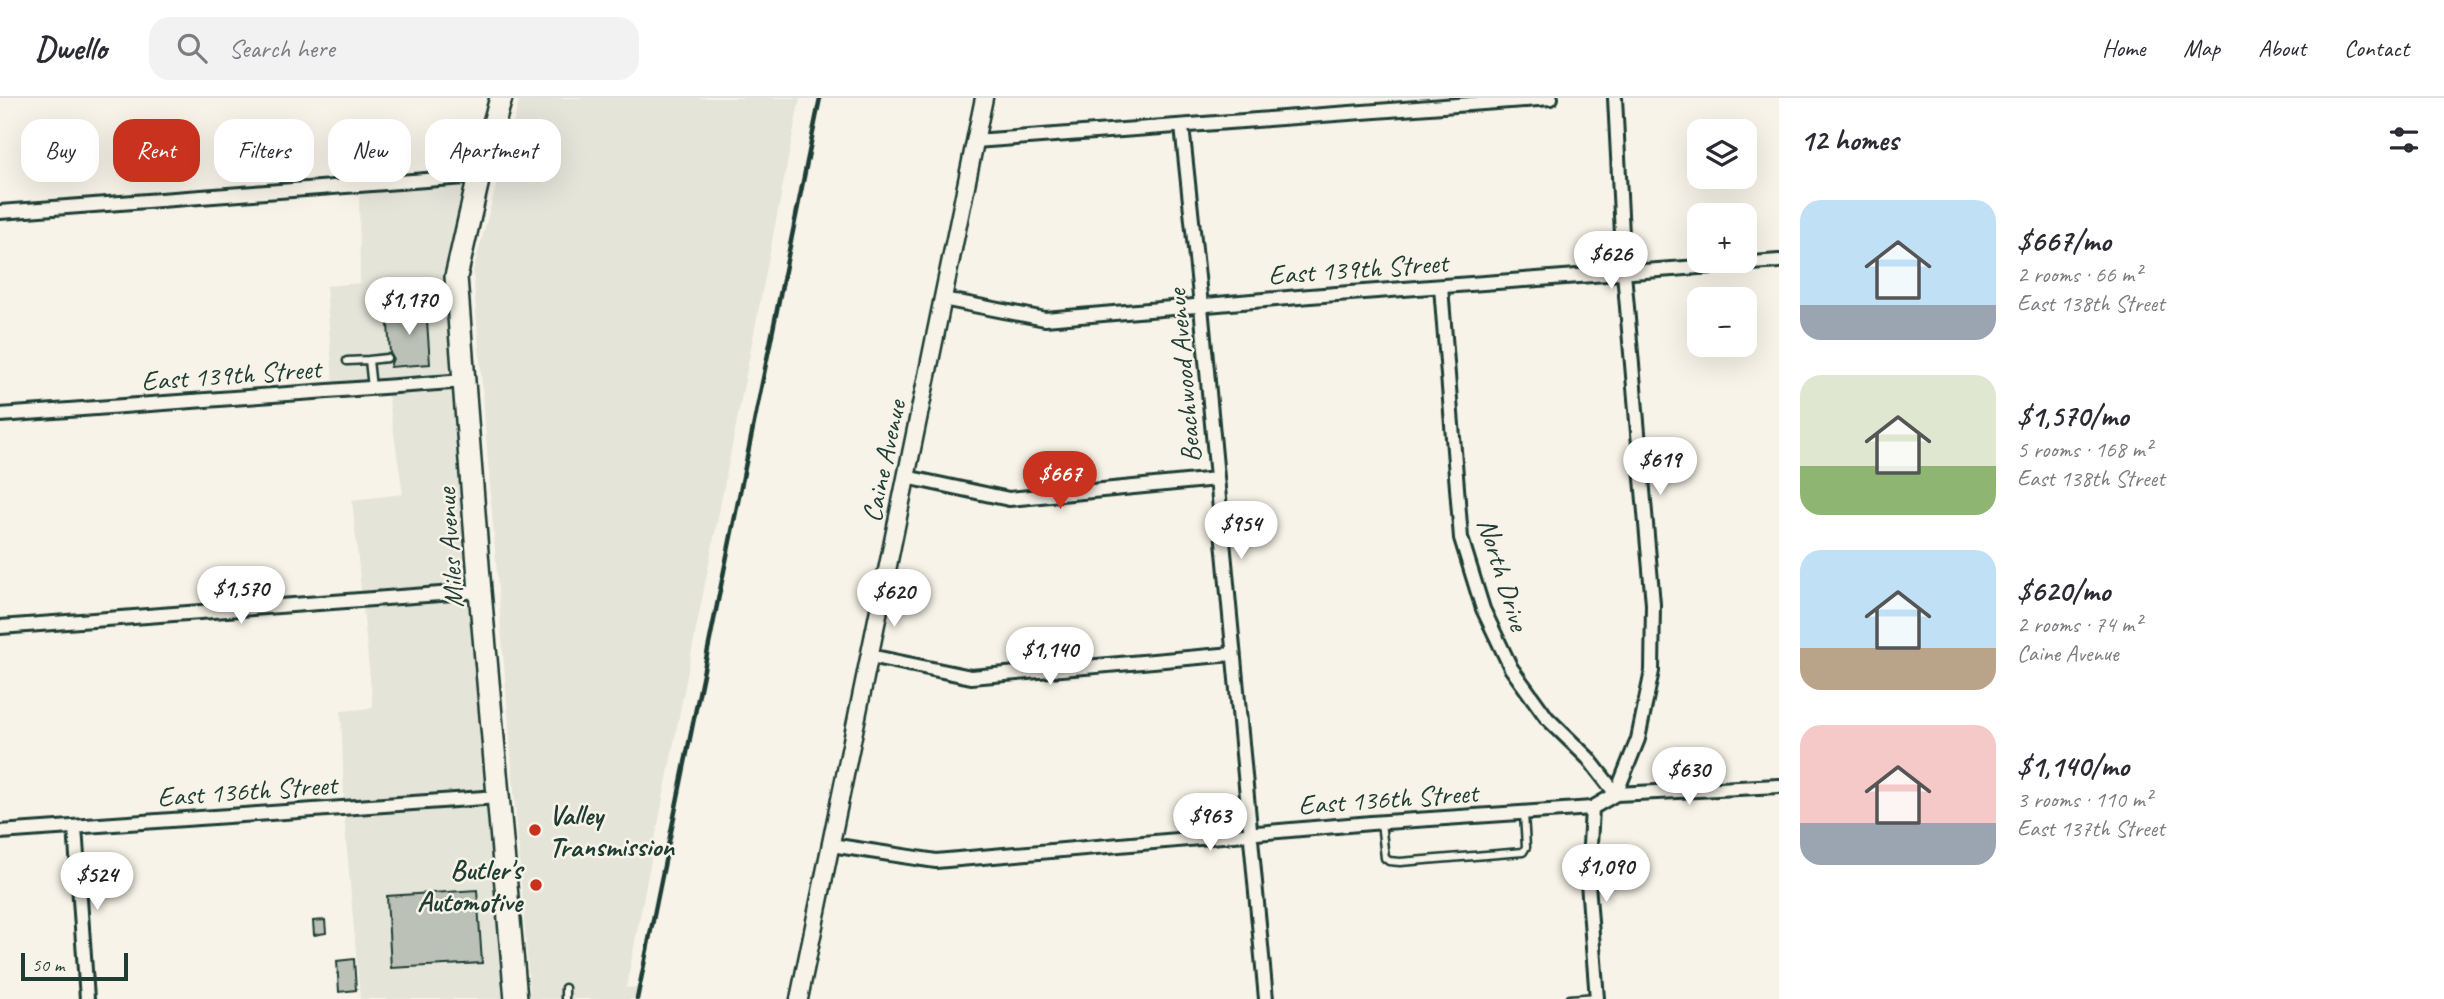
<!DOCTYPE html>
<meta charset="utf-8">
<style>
body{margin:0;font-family:Caveat,sans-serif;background:#f2f2f3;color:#2b2b33;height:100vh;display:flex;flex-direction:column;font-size:26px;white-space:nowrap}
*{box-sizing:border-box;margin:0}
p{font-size:23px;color:#7c7c81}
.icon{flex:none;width:38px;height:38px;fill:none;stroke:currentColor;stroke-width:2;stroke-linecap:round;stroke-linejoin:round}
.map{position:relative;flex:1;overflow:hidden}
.details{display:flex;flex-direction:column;background:#fff;width:665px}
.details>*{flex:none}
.banner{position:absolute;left:21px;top:21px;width:665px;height:63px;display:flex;gap:14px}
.fabs{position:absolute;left:1687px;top:21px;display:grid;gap:14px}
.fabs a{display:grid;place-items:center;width:70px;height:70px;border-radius:14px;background:#fff;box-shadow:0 7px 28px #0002;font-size:35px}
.scale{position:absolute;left:21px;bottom:18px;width:107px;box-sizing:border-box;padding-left:7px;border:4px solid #1f3d34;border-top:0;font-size:19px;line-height:24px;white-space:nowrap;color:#1f3d34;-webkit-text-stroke:5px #f7f3e8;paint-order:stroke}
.price{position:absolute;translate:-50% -60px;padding:0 16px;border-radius:24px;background:#fff;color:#222;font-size:23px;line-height:46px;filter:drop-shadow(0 2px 4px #0008)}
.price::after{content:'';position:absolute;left:50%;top:42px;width:21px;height:16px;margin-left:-10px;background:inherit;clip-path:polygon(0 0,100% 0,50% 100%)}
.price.selected{background:#c8321e;color:#fff}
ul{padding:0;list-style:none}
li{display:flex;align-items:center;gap:21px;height:175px;padding:0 21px}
li span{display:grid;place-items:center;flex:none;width:196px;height:140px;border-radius:21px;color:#555}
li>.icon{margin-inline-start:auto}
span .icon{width:84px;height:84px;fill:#fffc;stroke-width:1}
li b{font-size:30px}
h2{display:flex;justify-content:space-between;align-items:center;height:84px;padding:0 21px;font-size:30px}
.chip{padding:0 24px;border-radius:21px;background:#fff;box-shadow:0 7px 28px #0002;font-size:24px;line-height:63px}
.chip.selected{background:#c8321e;color:#fff}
header{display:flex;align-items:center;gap:42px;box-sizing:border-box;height:98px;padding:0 35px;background:#fff;border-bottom:2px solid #e1e1e2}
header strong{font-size:33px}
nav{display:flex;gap:38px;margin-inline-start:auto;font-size:24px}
.search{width:490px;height:63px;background:#f2f2f3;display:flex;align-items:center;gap:18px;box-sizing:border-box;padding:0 24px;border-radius:21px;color:#7c7c81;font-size:26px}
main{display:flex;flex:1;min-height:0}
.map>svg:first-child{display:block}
</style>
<header>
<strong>Dwello</strong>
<div class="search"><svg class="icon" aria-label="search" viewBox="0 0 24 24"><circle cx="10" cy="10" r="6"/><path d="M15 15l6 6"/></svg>Search here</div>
<nav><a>Home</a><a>Map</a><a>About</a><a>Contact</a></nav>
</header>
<main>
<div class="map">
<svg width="1779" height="901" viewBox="0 0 1779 901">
<rect width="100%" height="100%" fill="#f7f3e8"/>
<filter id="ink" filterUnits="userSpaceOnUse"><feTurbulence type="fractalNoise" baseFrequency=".0143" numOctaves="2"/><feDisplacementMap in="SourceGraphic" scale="14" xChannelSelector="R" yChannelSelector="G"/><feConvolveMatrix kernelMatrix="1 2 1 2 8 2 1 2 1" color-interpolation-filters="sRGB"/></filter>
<g filter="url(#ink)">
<path fill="#e5e4d9" d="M520,0h280l-174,890 13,-1 -2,12h-277l-15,-172 -4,-116 32,-3 -21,-208 51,-6 -15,-99 -54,2 -8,-111 34,-3 -1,-98 120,-9 -23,101 61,720 13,-2 -57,-724z"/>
<path fill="#bbc1b6" stroke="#1f3d34" stroke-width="2" d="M426,209l4,57 -40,3 3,-9 -3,-5 -3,-43z
M477,792l5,73 -91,5 -4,-72z
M325,822l1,13 -12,2 -1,-14z
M354,861l2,31 -17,2 -2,-31z"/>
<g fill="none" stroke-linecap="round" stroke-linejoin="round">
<defs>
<path id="service" d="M369,262l18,-2
M347,263l22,-1 3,28
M1381,724l4,36 4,3 11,1 123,-10 3,-5 -2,-33
M565,890v11
M1570,901l27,-2"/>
<path id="minor" d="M1615,0l9,175 29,331 -1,67 -14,68 -22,55
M1182,28l18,170 66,703
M975,43l576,-43
M0,114l479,-36
M1441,189l20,251 22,71 28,59 36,50 41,40 28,36
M943,201l102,20 265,-23 469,-35
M0,317l465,-34
M906,379l103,22 208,-20
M0,529l480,-36
M870,558l101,21 262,-23
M1592,710l-4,75 9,116
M75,729l12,172
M0,734l498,-35
M831,747l105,16 435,-38 221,-15 24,-14 163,-8"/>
<path id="tertiary" d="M799,901l185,-901"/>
<path id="primary" d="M501,0l-22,78 -23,101 24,314 36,408"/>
</defs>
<use href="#service" stroke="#1f3d34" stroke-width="11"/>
<use href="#minor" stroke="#1f3d34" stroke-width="18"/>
<use href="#tertiary" stroke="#1f3d34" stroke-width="21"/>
<use href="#primary" stroke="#1f3d34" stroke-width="26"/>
<use href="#service" stroke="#f7f3e8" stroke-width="6"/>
<use href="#minor" stroke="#f7f3e8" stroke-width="12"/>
<use href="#tertiary" stroke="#f7f3e8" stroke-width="16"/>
<use href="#primary" stroke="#f7f3e8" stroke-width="21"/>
<path stroke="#1f3d34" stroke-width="4.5" d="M637,901l183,-901"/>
</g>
</g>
<g fill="#c8321e" stroke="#f7f3e8" stroke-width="2.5">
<circle cx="535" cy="732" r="7"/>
<circle cx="536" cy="787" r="7"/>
</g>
<g text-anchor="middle" stroke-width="5" stroke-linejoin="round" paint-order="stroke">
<g font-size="28" fill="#1f3d34" stroke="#f7f3e8">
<text transform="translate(1358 170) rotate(-4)" y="10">East 139th Street</text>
<text transform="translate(231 276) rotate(-4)" y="10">East 139th Street</text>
<text transform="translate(1183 278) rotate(-95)" y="10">Beachwood Avenue</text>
<text transform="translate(883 363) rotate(-78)" y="10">Caine Avenue</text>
<text transform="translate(449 450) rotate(-94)" y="10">Miles Avenue</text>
<text transform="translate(1504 476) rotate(73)" y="10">North Drive</text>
<text transform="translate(247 692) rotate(-4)" y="10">East 136th Street</text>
<text transform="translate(1388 700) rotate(-4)" y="10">East 136th Street</text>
</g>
<g font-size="28" font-weight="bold" fill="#1f3d34" stroke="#f7f3e8" text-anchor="start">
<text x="549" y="726">Valley<tspan x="549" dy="32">Transmission</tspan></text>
<text x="522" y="781" text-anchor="end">Butler's<tspan x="522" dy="32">Automotive</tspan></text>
</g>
</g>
</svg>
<div class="fabs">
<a><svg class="icon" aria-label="layers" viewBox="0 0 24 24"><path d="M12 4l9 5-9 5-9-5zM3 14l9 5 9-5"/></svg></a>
<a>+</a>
<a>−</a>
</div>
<div class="scale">50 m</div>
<b class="price" style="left:1611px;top:193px">$626</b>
<b class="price" style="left:409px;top:239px">$1,170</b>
<b class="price" style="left:1660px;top:399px">$619</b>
<b class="price selected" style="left:1060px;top:413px">$667</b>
<b class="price" style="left:1241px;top:463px">$954</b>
<b class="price" style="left:241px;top:528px">$1,570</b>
<b class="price" style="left:894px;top:531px">$620</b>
<b class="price" style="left:1050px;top:589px">$1,140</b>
<b class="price" style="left:1689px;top:709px">$630</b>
<b class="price" style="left:1210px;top:755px">$963</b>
<b class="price" style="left:1606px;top:806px">$1,090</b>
<b class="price" style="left:97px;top:814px">$524</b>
<div class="banner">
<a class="chip">Buy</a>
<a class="chip selected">Rent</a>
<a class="chip">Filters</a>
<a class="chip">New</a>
<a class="chip">Apartment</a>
</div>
</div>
<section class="details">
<h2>12 homes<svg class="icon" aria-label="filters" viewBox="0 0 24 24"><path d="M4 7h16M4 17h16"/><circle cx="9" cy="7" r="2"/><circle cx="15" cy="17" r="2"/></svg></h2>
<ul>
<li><span style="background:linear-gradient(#bfe0f5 75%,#9aa5b1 0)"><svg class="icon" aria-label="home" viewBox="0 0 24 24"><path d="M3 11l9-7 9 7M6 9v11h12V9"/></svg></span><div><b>$667/mo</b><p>2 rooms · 66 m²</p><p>East 138th Street</p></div></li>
<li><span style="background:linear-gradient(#dfe7d0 65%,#8fb573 0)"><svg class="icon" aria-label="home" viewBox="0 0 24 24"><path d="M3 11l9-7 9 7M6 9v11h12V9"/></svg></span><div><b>$1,570/mo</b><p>5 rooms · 168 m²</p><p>East 138th Street</p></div></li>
<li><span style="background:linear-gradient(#bfe0f5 70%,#b9a48a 0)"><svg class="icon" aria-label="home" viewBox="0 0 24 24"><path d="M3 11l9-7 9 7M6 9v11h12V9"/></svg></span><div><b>$620/mo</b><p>2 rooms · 74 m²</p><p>Caine Avenue</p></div></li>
<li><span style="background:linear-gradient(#f6c9c9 70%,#9aa5b1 0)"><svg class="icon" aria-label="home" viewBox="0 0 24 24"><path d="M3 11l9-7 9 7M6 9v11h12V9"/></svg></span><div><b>$1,140/mo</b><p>3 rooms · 110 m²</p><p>East 137th Street</p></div></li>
</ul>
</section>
</main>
